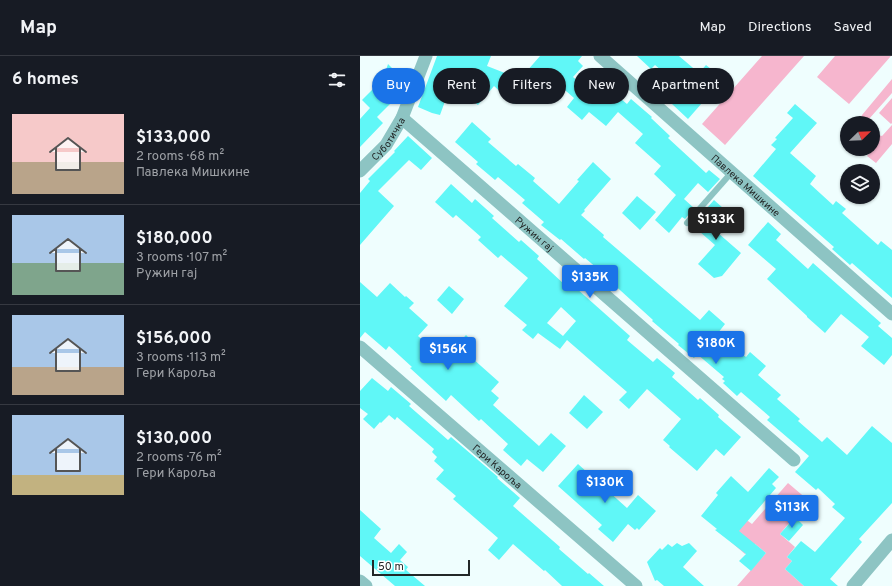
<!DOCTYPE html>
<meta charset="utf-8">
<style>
body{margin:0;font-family:Overpass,sans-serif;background:#20242c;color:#f1f3f6;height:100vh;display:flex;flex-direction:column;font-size:15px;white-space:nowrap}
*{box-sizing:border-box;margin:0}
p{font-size:13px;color:#9ea1a6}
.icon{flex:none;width:22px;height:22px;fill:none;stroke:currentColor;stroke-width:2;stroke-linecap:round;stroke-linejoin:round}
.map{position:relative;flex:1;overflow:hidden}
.drawer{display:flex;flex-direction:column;background:#171b24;width:360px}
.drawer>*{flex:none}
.hud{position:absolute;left:12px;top:12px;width:380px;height:36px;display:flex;gap:8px}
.needle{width:26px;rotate:67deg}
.buttons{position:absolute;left:480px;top:60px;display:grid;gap:8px}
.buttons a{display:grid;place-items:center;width:40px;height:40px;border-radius:50%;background:#171b24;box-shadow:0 1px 3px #0004;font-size:20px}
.scale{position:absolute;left:12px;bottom:10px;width:98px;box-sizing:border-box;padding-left:4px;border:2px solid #232828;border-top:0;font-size:11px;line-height:14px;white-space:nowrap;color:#232828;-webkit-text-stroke:3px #fff;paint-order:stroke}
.price{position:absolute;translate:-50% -34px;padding:0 9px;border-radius:4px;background:#1a73e8;color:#fff;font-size:13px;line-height:26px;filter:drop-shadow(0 1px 2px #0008)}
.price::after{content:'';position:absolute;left:50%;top:24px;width:12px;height:9px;margin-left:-6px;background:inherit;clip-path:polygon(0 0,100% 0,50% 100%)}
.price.current{background:#222;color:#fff}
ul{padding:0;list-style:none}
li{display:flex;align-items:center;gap:12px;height:100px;padding:0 12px}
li+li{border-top:1px solid #363941}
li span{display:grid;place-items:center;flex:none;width:112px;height:80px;border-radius:0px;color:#555}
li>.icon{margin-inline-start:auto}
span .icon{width:48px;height:48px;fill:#fffc;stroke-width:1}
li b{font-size:17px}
h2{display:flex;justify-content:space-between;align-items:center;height:48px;padding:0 12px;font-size:17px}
.tag{padding:0 14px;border-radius:18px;background:#171b24;box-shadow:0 1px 3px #0004;font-size:14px;line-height:36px}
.tag.current{background:#1a73e8;color:#fff}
header{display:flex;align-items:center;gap:24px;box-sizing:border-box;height:56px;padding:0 20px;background:#171b24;border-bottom:1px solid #363941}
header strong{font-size:19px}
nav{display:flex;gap:22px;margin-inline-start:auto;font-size:14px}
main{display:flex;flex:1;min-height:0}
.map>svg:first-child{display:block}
</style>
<header>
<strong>Map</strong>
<nav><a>Map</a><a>Directions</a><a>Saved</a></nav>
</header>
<main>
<section class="drawer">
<h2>6 homes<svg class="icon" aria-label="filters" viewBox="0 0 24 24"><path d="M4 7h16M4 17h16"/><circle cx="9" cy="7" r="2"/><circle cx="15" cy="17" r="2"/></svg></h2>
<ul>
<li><span style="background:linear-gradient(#f6c9c9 60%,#b9a48a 0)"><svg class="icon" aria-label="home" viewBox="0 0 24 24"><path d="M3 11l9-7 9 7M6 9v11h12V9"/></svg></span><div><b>$133,000</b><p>2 rooms · 68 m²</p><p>Павлека Мишкине</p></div></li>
<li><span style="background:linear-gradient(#a9c7e8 60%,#7fa58c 0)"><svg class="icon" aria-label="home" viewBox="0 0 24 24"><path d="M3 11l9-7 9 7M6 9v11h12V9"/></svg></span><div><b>$180,000</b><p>3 rooms · 107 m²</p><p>Ружин гај</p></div></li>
<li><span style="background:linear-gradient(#a9c7e8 65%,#b9a48a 0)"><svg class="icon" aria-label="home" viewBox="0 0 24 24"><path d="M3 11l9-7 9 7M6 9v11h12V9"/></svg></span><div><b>$156,000</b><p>3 rooms · 113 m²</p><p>Гери Кароља</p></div></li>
<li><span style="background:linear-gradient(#a9c7e8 75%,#c2b280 0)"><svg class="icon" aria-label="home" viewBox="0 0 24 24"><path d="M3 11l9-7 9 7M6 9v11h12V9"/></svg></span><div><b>$130,000</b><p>2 rooms · 76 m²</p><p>Гери Кароља</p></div></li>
</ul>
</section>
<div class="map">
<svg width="532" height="530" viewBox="0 0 532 530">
<rect width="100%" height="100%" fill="#effefe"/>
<path fill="#f6b6ce" d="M402,0h42l-79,89 -23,-21z
M475,0h56l-42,48 -32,-27z
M532,23v14l-23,26v4h-10l3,-8z
M532,42v25l-1,1 -12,-11z
M532,69v19l-16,19 -9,-7 8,-9 -2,-1v-12l9,2z
M428,427l20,17 -28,34 15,13 -8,10 5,4 -7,8 19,17h-67l29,-33 -11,-9 -10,10 -14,-12 -6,-22 9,-11 14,12 4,3z"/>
<path fill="#60f7f7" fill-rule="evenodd" d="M77,0h54l-4,10 33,13 20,-23h42l-4,5 5,5 -10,11 21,18 4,-5 6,5 5,-6 18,15 4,-5 21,18 -1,1 19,18 -2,2 38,35 3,-3 11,9 -12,13 -10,-9 -14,16 10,9 -9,11 -3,-2 -13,16 -14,-13 21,-25 -22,-21 7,-8 -26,-23 8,-9 -25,-22 -12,14 -17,-14 -7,8 -15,-13 7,-9 -31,-27 -29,33 -20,-18 -16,19 -29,-23 -5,22 -4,11 -8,-2 -14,-6z
M277,0h42l20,17 7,-8 10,8 -17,19 3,2 -4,5 4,4 -14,16 -16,-15 12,-14 -29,-25 -4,4z
M28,8l14,14 -9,21 1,1 -17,17 6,6 -23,24v-28l10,-11 -8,-8 21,-21z
M435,48l22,19 -27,30 26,23 -6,8 23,21 3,-4 10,8 -4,4 36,32 3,-4 11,9v48l-40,-35 -2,2 -18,-16 2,-2 -81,-71 23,-27 -5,-4 6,-6 -2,-1 18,-20 -6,-5z
M112,66l19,17 -3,3 28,24 2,-2 17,14 -2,3 26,23 20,-23 -2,-1 16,-18 18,17 -27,31 1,1 -4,4 23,20 -1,2 97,83 9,-10 16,14 -7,9 28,24 4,-5 16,14 -8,9 23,20 -4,4 23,20 -2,2 24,21 5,-5 20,18 25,-29 20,17v60l-33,36 3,3 -32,37 8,7h-34l-19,-17 7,-8 -5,-4 14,-16 14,11 30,-34 -13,-11 3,-3 -17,-16 -2,2 -21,-18 14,-16 -42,-36 3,-3 -29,-25 -4,4 -14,-13 2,-2 -3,-2 2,-2 -27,-23 -3,4 -16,-13 1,-1 -27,-23 1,-1 -43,-39 1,-1 -26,-22 -1,1 -23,-20 -1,1 -19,-15 3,-3 -22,-19 3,-3 -27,-23 -3,3 -19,-16 2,-2 -23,-20z
M48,80l24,22 -11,12 -12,-10 -31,31 16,15 -34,39v-52l10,-12 -2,-2 27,-27 -1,-1z
M91,128l21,19 3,-4 19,17 -2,2 27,24 2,-2 18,16 -2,3 27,25 3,-4 63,56 -3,4 26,22 4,-4 18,15 -3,4 26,23 2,-2 19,17 -1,2 23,20 -17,19 -8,-7 -19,22 -28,-24 1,-1 -7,-6 18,-21 -34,-30 -18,20 -10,-9 8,-8 -60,-52 -7,9 -22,-16 -5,6 -11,-9 5,-5 -23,-19 24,-28 -27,-23 -3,3 -20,-18 3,-3 -25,-22 -3,3 -18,-16zM201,251l15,14 -13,15 -16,-13z
M277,140l19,16 -16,18 -18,-17z
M354,144l18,16 -14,17 23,20 -19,23 -8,2 -16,-14 17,-19 -23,-20z
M408,166l13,12 -5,6 32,29 5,-6 68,60 -3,3 14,12v17l-8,10 -23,-19 8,-9 -28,-23 -16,19 -18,-16v-1l-40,-37 9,-10 -28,-24z
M0,226l17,15 13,-14 15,14 1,-1 8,7 -5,5 19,17 -10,11 26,23 22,-24 7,7 -8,9 8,7h-1l27,24 -8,9 8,7 -6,7 46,41 12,-13 15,13 -23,26 -16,-13 -6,7 -18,-16 5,-6 -27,-25 -2,2 -28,-26 -5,6 -36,-33 2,-1 -23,-21 -3,4 -21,-18 -5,6z
M89,230l15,13 -12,15 -15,-14z
M12,322l16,13 3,-4 20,17 -2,2 39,34 3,-3 47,40 -1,1 23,20 -7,8 47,41 -1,2 29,25 1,-1 15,13h-42l-17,-16 -1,1 -31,-27 -14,16 -11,-10 10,-12 -45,-39 3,-3 -20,-17 8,-9 -10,-9 3,-4 -5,-5 2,-3 -37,-32 -2,3 -6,-5 -8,8 -1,-1 -6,7 -11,-10 5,-5 -8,-6v-17z
M224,339l19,17 -16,17 -18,-16z
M218,408l49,44 11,-13 18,16 -17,19 -2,-2 -2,2 -7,-6 -15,18 -15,-13 4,-4 -44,-39z
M409,412l10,9 -7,7 4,4 -37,43 27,22 -15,18 -12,-10 7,-7 -31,-24 2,-1 -16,-13 17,-21 -2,-2 15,-17 17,16z
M0,454l21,19 -7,9 17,15 8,-9 8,8 -7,8 8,7 -2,3 19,16h-30l-35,-30z
M435,461l8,8 -14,16 -9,-7z
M317,487l5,3 7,-3 8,8 -14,16 21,19h-40l-7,-6 -2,1 -8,-19 13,-14 2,2 6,-6 4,3z"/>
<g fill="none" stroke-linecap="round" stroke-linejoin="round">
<path stroke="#8dc4c3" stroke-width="6" d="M327,167l45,-51"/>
<g stroke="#8dc4c3" stroke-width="13">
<path id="s1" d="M240,0l292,258"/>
<path id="s2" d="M42,62l392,342"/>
<path id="s3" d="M0,115l26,-26 16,-27 24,-62"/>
<path id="s4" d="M0,291l276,239"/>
<path d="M0,525l6,5"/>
<path d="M493,530l39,-46"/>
</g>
</g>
<g text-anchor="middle" stroke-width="3" stroke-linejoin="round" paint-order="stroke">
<g font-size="10" fill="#232828" stroke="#fff">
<text dy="4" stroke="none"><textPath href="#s3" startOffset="43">Суботичка</textPath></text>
<text dy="4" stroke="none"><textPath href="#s1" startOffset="195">Павлека Мишкине</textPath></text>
<text dy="4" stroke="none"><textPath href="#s2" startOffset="176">Ружин гај</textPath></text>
<text dy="4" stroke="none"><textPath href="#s4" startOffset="182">Гери Кароља</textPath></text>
</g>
</g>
</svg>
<div class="buttons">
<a><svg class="needle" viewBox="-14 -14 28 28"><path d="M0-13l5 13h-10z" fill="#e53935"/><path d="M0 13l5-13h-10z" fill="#9ea1a6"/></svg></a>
<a><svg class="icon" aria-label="layers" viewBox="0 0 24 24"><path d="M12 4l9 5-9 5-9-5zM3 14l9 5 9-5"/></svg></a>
</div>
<div class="scale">50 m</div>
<b class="price current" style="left:356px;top:185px">$133K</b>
<b class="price" style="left:230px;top:243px">$135K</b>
<b class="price" style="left:356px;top:309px">$180K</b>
<b class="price" style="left:88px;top:315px">$156K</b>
<b class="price" style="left:245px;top:448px">$130K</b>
<b class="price" style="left:432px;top:473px">$113K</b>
<div class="hud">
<a class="tag current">Buy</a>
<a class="tag">Rent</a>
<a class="tag">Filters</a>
<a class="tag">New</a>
<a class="tag">Apartment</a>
</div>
</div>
</main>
